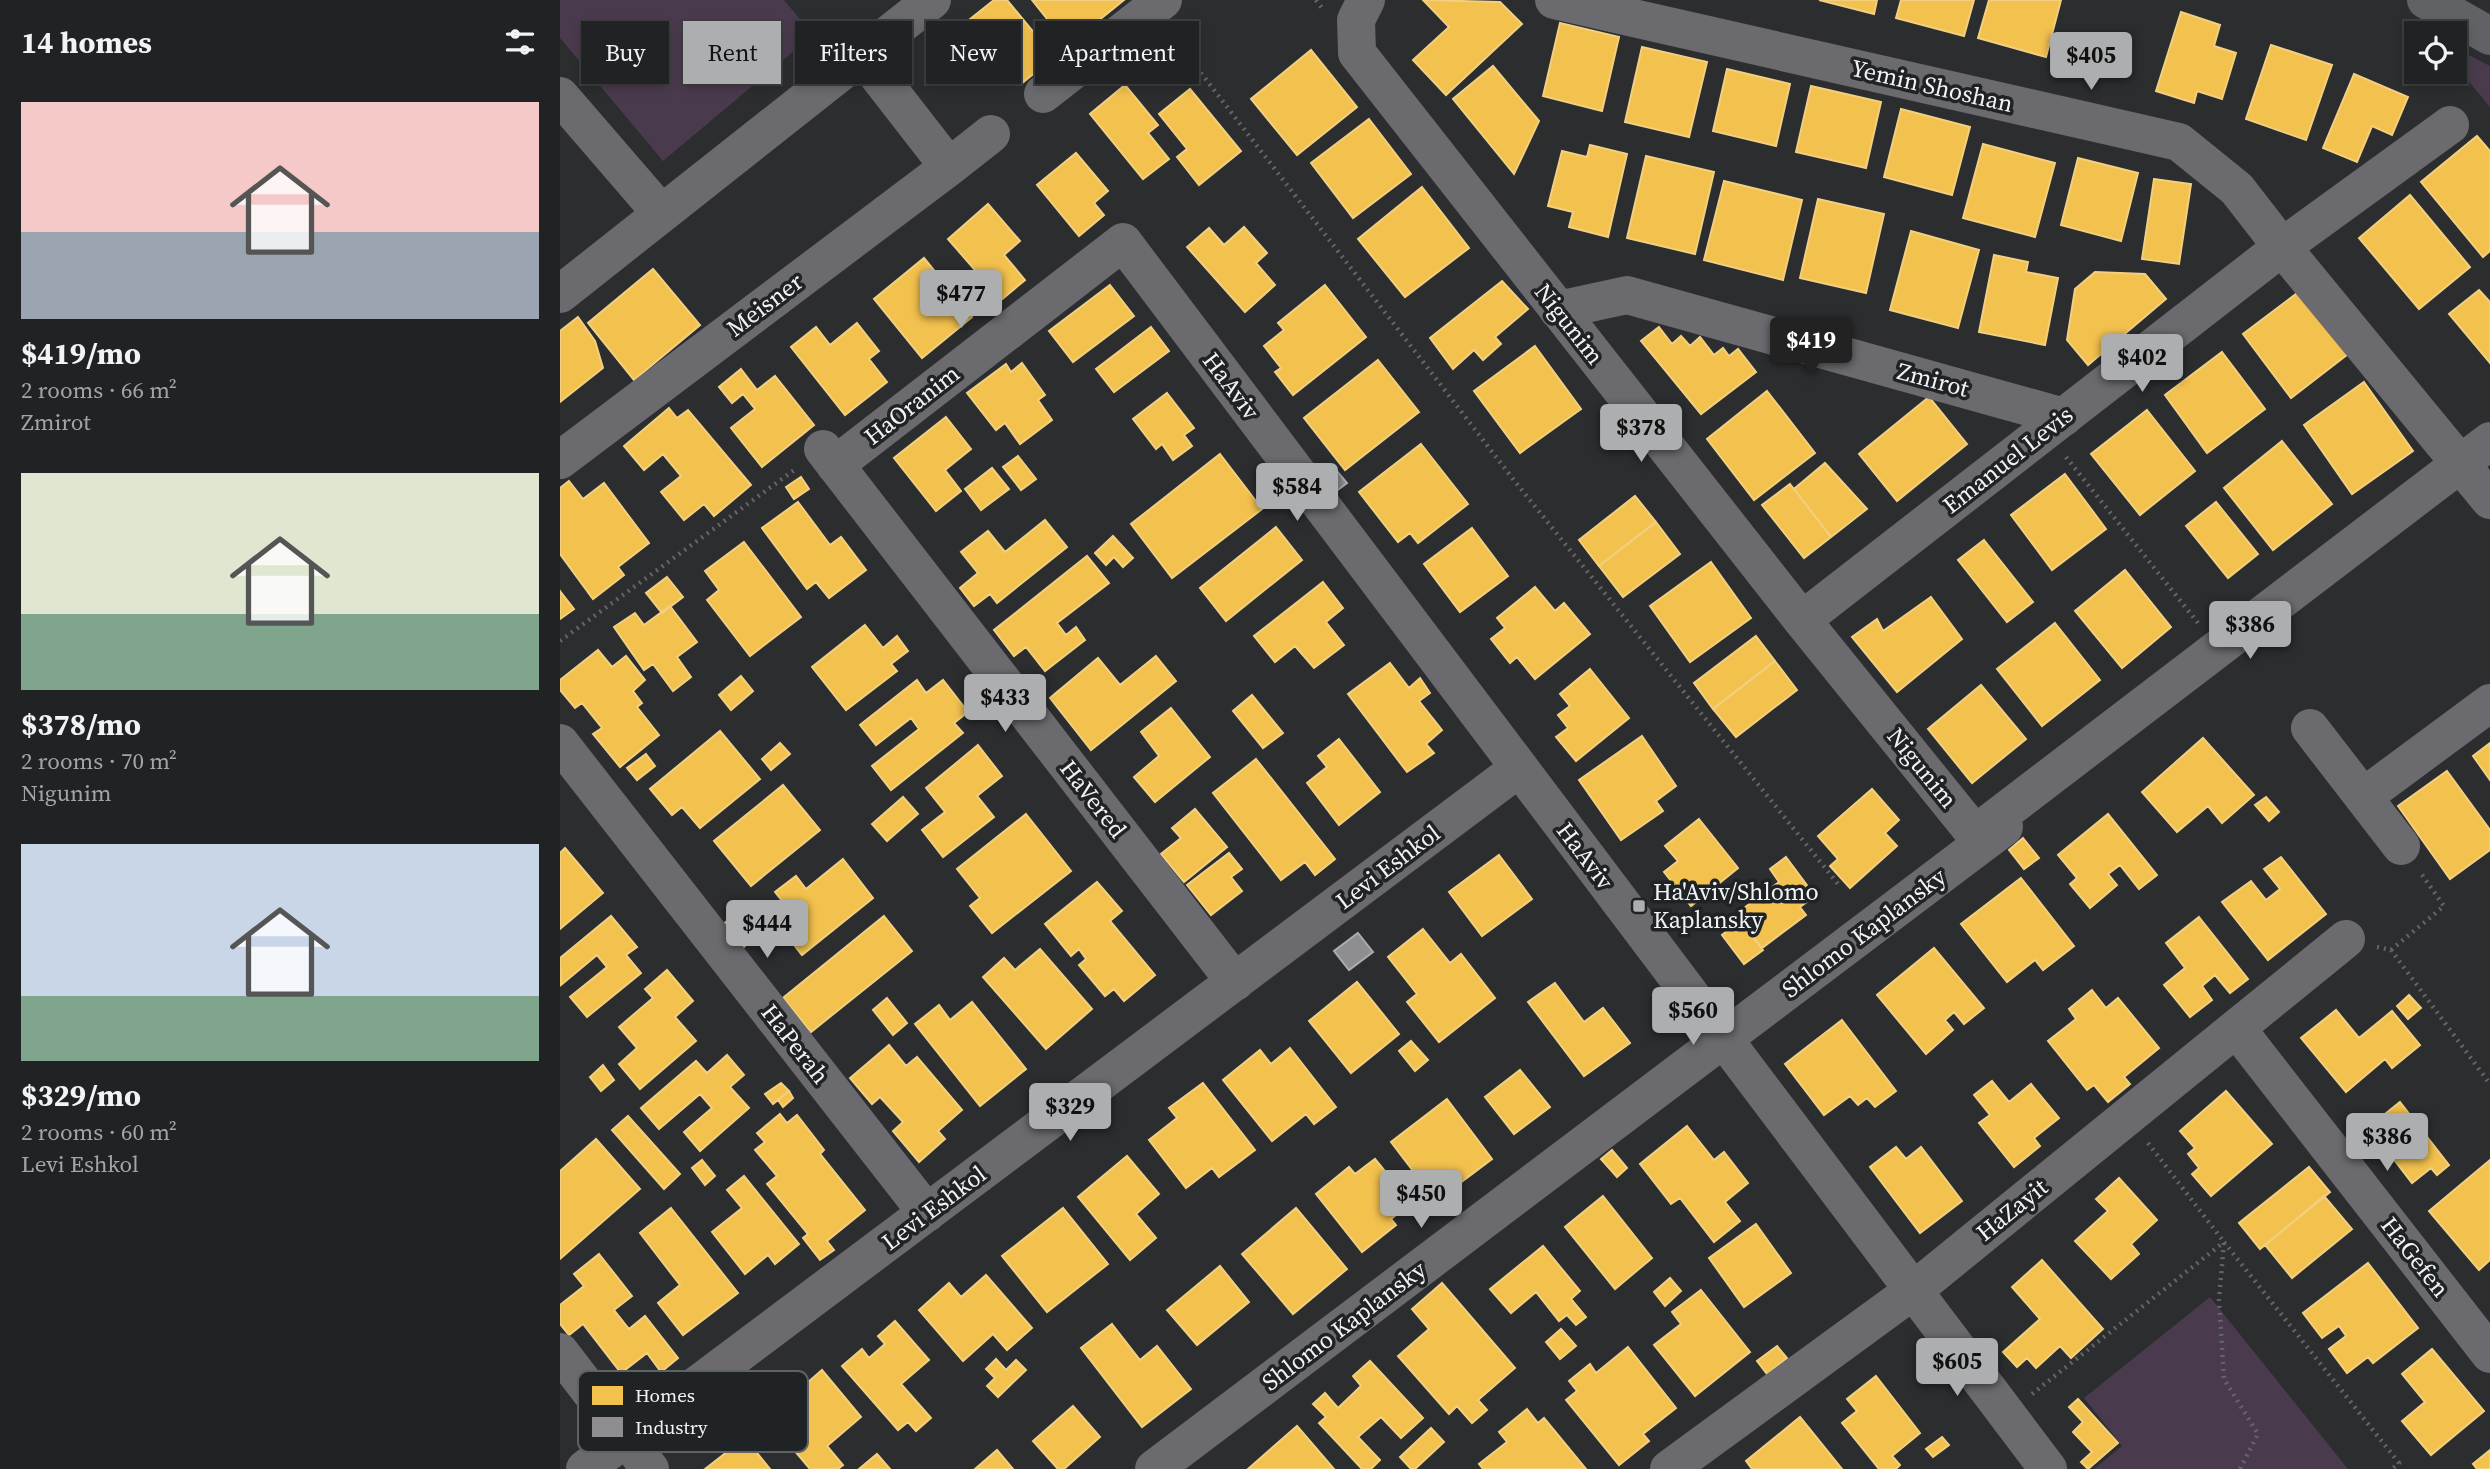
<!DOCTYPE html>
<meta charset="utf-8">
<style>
body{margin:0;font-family:"Source Serif 4",serif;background:#2d2f30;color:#f1f3f6;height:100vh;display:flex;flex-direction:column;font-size:26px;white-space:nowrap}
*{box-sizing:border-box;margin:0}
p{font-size:23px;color:#a2a4a6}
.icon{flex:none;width:38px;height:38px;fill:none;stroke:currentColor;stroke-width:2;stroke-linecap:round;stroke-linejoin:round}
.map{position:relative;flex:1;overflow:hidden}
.panel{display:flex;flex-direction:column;background:#202223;width:560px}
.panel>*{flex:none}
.banner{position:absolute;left:21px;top:21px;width:665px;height:63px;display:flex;gap:14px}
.controls{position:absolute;left:1844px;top:21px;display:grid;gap:14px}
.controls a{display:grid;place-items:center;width:63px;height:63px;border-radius:0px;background:#202223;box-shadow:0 4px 10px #0003,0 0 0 2px #3d3f41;font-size:35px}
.price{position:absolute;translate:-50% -60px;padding:0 16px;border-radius:7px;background:#acaeb0;color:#111;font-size:23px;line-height:46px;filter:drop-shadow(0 2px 4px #0008)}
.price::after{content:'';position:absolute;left:50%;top:42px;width:21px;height:16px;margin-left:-10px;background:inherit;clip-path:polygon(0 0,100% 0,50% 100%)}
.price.active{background:#222;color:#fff}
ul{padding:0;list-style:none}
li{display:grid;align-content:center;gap:14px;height:371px;padding:0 21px}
li span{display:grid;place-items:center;height:217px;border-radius:0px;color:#555}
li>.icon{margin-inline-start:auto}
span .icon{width:126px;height:126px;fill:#fffc;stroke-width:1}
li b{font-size:30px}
h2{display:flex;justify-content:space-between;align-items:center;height:84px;padding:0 21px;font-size:30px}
.tag{padding:0 24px;border-radius:0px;background:#202223;box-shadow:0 4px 10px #0003,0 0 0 2px #3d3f41;font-size:24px;line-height:63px}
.tag.active{background:#acaeb0;color:#111}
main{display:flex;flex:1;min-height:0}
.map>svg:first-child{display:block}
</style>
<main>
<section class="panel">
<h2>14 homes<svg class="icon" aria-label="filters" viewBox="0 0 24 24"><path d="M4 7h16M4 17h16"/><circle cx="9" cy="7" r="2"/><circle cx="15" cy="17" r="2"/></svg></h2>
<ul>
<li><span style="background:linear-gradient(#f6c9c9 60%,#9aa5b1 0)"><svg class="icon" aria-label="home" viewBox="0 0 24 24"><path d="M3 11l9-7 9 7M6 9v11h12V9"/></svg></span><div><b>$419/mo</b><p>2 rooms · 66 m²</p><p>Zmirot</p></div></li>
<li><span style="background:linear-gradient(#dfe7d0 65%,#7fa58c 0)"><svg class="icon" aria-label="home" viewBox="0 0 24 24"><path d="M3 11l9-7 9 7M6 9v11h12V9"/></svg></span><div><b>$378/mo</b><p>2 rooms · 70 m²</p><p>Nigunim</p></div></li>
<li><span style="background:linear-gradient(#c9d6e8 70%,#7fa58c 0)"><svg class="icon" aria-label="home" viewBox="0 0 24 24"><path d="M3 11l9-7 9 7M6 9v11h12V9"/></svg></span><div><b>$329/mo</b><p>2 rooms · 60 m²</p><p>Levi Eshkol</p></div></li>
</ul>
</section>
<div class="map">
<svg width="1930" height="1469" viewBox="0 0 1930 1469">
<rect width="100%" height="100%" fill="#2b2d2f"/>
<path fill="#4a3a4d" d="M0,0h224l29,35 -150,126 -103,-123z
M1895,48l35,18v41l-35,-42z
M1650,1297l138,172h-254l28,-23 -38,-48z"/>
<path fill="#f2c14e" stroke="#f2d080" stroke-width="2" d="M434,0h13l47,57 -33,27 -52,-64z
M472,0h92l-56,45z
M863,0l77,2 22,22 -76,71 -33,-35 36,-33z
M1259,0h58l-3,14z
M1341,0h73l-10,36 -68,-18z
M1429,0h72l-15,57 -68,-19z
M1621,12l39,13 -6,21 22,7 -14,46 -25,-8 -3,12 -38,-12z
M1000,23l59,14 -17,74 -59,-15z
M1711,45l61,20 -26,75 -60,-21z
M1082,47l65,15 -18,75 -64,-15z
M751,50l46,57 -60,48 -46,-56z
M933,66l46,55 -25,53 -61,-75z
M1167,69l63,15 -14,62 -63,-15z
M1794,74l54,23 -16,38 -20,-9 -15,36 -34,-14z
M565,85l33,40 -10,8 21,26 -26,20 -53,-65z
M1251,86l70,16 -15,66 -70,-16z
M630,89l51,62 -42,34 -22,-28 10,-8 -28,-35z
M1341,109l69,18 -18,68 -68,-18z
M809,119l42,55 -58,44 -42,-55z
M1917,136l13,15v100l-7,6 -62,-75z
M1423,144l72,19 -20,74 -72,-19z
M1030,145l37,9 -19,83 -39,-10 4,-15 -25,-6 14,-55 25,6z
M516,153l32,38 -14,12 10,12 -25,21 -42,-51z
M1086,156l68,16 -19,82 -68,-16z
M1518,158l60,15 -17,68 -60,-16z
M1594,179l37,5 -12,80 -37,-5z
M1164,181l78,19 -19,80 -79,-20z
M862,187l47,61 -64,49 -47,-58z
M1850,195l60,72 -51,42 -60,-71z
M1258,199l66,15 -18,79 -66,-15z
M428,204l32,37 -16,14 21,25 -24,20 -53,-61z
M684,227l23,26 -11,10 19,22 -30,27 -58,-65 22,-19 15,17z
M1351,231l68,19 -21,78 -68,-18z
M1434,255l34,7 -2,10 32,6 -13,67 -66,-13z
M364,258l48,59 -50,41 -48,-59z
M93,269l47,56 -66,55 -46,-57z
M1535,272l50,2 21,25 -78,66 -21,-25 8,-51z
M942,281l26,28 -33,28 6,7 -18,16 -9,-10 -21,19 -23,-31z
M550,285l24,31 -61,46 -24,-31z
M765,285l41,52 -73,58 -18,-23 6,-4 -17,-22 20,-16 -6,-7z
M1919,290l11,12v61l-41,-49z
M1740,291l48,63 -57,44 -48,-64z
M18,317l17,24 8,27 -43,34v-71z
M297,323l22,28 -10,8 18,23 -42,33 -54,-68 25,-20 14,18z
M591,327l18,24 -55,41 -18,-23z
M1099,327l13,17 9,-8 9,10 10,-9 14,18 9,-7 6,8 9,-7 18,23 -55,42 -60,-73z
M975,346l46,63 -61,44 -46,-62z
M1662,352l43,57 -58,44 -42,-58z
M818,360l41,52 -74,58 -41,-52z
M462,363l23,32 -7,5 14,20 -32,24 -15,-21 -9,7 -29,-37 39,-29 5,8z
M181,369l16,21 18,-14 39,49 -52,42 -31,-39 24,-19 -12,-15 -11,9 -13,-16z
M1804,382l49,69 -61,43 -48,-69z
M1207,391l48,62 -61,47 -47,-61z
M607,393l27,35 -10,7 8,11 -19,14 -11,-16 -6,5 -23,-30z
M1369,397l38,47 -70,57 -38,-47z
M109,408l8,10 11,-8 63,75 -37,31 -10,-12 -20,16 -23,-28 20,-16 -18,-22 -19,16 -20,-24z
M1587,410l48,61 -55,44 -49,-61z
M386,417l25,32 -26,21 16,21 -25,20 -42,-53z
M1722,441l50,63 -59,46 -49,-62z
M861,444l47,60 -50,39 -8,-10 -12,9 -39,-50z
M660,454l42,55 -90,69 -41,-54z
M458,456l18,23 -15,11 -18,-23z
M1265,463l42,46 -36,28 -37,-48z
M432,468l17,21 -28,21 -16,-21z
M1505,474l41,55 -54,41 -41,-55z
M241,477l8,12 -15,10 -8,-12z
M9,481l14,18 21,-16 45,60 -31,24 6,8 -31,24 -33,-45v-66z
M1230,484l41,53 -27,21 -42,-53z
M1075,496l21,26 -57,44 -20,-26z
M238,502l32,43 11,-8 25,33 -37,28 -13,-16 -9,7 -45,-61z
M1656,502l42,52 -30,24 -42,-52z
M485,520l22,27 -70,56 -7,-9 -16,12 -14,-18 18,-15 -17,-21 27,-21 17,21z
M1096,522l24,32 -57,43 -24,-31z
M716,527l26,33 -76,61 -26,-33z
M912,528l36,48 -48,36 -36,-48z
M553,536l20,22 -10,9 -9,-10 -8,8 -11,-12z
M1424,540l49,62 -26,20 -49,-62z
M184,542l57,75 -51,39 -43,-56 12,-10 -14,-19z
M527,556l22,27 -52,40 9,12 10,-8 9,13 -40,31 -19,-24 -12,9 -20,-26z
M1151,562l40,56 -61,44 -40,-56z
M1565,570l46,57 -49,41 -47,-57z
M107,577l16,20 -21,16 -16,-20z
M763,582l20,26 -17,14 18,23 -30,23 -19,-22 -20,16 -21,-26z
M975,587l20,24 9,-8 26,31 -55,45 -18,-22 -7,6 -19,-24 14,-11 -8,-10z
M0,591l14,18 -14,10z
M1371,597l31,42 -65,53 -45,-55 25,-18 6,12z
M110,606l27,36 -20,15 14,20 -18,14 -20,-27 -9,6 -30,-43 21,-14 9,12z
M1495,623l45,57 -58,46 -45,-57z
M305,625l18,23 14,-12 11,15 -17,13 6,7 -51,39 -34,-43z
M1196,636l19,25 -62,48 -19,-26z
M38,650l14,17 14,-11 19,24 -12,11 9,12 -5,4 22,28 -39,32 -27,-33 9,-6 -20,-25 -7,5 -15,-18v-10z
M596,656l20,25 -85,69 -41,-52 48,-40 22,27z
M1215,661l22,29 -61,47 -23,-28z
M830,663l19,25 11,-10 10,15 -11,8 23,29 -16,14 8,9 -27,19 -59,-78z
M1030,669l39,49 -53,43 -20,-24 12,-9 -10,-13 12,-9 -10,-12z
M181,676l12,15 -22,19 -12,-15z
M357,680l9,13 17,-13 25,32 -14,11 9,10 -72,57 -19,-24 47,-37 -8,-11 -35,27 -16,-20z
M1421,685l45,54 -54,44 -44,-54z
M692,695l31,38 -20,15 -30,-37z
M611,708l39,49 -55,45 -21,-25 25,-21 -18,-24z
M160,731l40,48 -60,49 -18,-21 -10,8 -22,-26z
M1082,736l34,50 -20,15 7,10 -42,29 -42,-60z
M1643,738l51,57 -32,28 -14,-17 -31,26 -35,-40z
M779,739l41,53 -41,33 -32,-42 20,-16 -9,-11z
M220,743l10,11 -19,16 -9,-11z
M1930,743v37l-17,-24z
M418,745l24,31 -25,20 17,21 -51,40 -21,-27 23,-18 -19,-24z
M86,754l9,12 -18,14 -10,-12z
M696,759l79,100 -20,16 -10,-13 -24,18 -68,-87z
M1887,771l43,59v20l-40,29 -52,-73z
M223,785l37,45 -69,56 -37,-45z
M1312,789l27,31 -14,13 12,13 -47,42 -20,-22 8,-7 -20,-23z
M343,797l15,17 -31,27 -15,-17z
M1706,797l13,15 -10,9 -14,-16z
M635,809l32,38 -43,35 -23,-28 20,-16 -9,-10z
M466,814l45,57 -79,62 -22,-27 10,-8 -23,-29z
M1548,814l49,61 -18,14 -19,-24 -12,9 9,11 -27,23 -20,-24 7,-6 -19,-23z
M1139,819l39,49 -47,38 -27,-34 14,-11 -13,-15z
M1463,838l16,20 -15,11 -15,-19z
M5,848l38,45 -43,36v-76z
M669,853l13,16 -11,8 11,14 -31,24 -24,-30z
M939,855l33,44 -50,37 -33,-44z
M1226,857l29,39 -15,11 6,8 -44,33 -26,-34 43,-32 -9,-13z
M1721,857l45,57 -58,46 -46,-58 29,-21 15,19 14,-11 -16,-20z
M283,859l30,39 -71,57 -30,-38 14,-11 -11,-14 21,-16 10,13z
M1461,878l53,68 -31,24 -8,-10 -28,22 -46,-58z
M537,882l25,29 -12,10 45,54 -31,26 -10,-12 -9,7 -26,-31 7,-6 -7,-10 -8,7 -26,-32z
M184,907l19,24 -23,19 -19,-24z
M51,916l26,31 -11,8 15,18 -54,44 -17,-20 37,-30 -10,-12 -36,30 -1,-27z
M324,916l28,35 -101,81 -28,-34z
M1639,917l49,62 -18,14 -15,-18 -13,11 10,14 -22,17 -26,-32 21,-17 -19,-25z
M1180,921l23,29 -19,14 -22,-29z
M863,929l27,34 11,-9 34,44 -56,44 -32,-40 10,-8 -29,-37z
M1374,948l50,60 -20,16 -10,-12 -9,8 8,10 -27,24 -49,-59z
M480,949l52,60 -46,40 -63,-72 21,-19 11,12z
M107,970l26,31 -18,16 21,24 -56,48 -21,-25 18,-16 -18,-21 34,-29 -8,-9z
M797,982l42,52 -48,39 -42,-52z
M995,983l29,39 19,-14 27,35 -46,33 -56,-74z
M1532,990l14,18 12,-10 41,50 -35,29 6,7 -22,18 -14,-17 -7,5 -39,-49 28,-22 -7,-10z
M1849,995l12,13 -13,11 -11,-13z
M327,998l20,25 -14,12 -20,-25z
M412,1002l54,67 -46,37 -65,-82 24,-19 11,15z
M1776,1010l23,28 33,-27 28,34 -28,23 -7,-9 -39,33 -45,-54z
M1282,1020l54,71 -21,16 -8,-9 -9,7 -8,-9 -26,19 -39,-51z
M851,1041l17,19 -13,11 -16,-20z
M329,1045l17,21 11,-9 45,53 -24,21 7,8 -26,23 -26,-31 10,-9 -23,-25 -8,7 -22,-26z
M730,1048l46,59 -22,17 -8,-10 -34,27 -49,-61 37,-30 11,14z
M167,1055l17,20 -14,12 19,21 -49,43 -16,-19 28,-24 -12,-14 -41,35 -18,-21 55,-47 11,12z
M43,1065l11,15 -13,11 -11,-14z
M960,1070l30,37 -36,27 -29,-37z
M1432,1081l17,21 22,-18 28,34 -25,20 6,8 -26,21 -35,-44 11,-8 -16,-20z
M221,1083l8,8 -16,13 -8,-10z
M643,1083l52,67 -36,27 -7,-9 -26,20 -37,-48 28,-22 -8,-10z
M229,1091l4,7 -10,9 -5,-7z
M1666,1091l46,53 -61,52 -19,-22 7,-6 -11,-14 7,-6 -15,-17z
M887,1099l45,60 -56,42 -45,-59z
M1840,1102l49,63 -12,10 -6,-7 -19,15 -43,-56z
M220,1114l7,9 10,-8 27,35 -4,4 45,56 -38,31 7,9 -14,10 -17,-22 5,-4 -41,-50 10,-8 -22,-26 10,-8 -8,-9z
M68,1116l52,58 -16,15 -52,-59z
M1127,1126l27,34 10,-8 24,31 -23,19 15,19 -26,21 -34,-44 -9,6 -31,-40z
M36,1139l44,50 -80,70v-88z
M1336,1147l10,12 15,-12 41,54 -42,32 -50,-66z
M1052,1150l15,18 -10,9 -16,-18z
M567,1156l32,38 -23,20 20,24 -26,22 -52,-63z
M815,1159l36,44 -20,16 5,6 -34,27 -46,-58 33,-27 6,7z
M142,1160l13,16 -10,9 -13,-17z
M1930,1160v100l-11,10 -50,-59z
M1749,1167l21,25 -70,57 -21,-26z
M184,1176l55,68 -24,20 -7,-9 -23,19 -33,-42 30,-24 -15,-18z
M1559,1178l38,42 -26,24 8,10 -28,25 -36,-38 33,-30 -12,-12z
M1043,1196l49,62 -37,31 -50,-62z
M1764,1196l28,33 -60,49 -27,-33z
M111,1208l67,85 -55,42 -25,-32 22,-18 -40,-52z
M503,1208l45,56 -61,48 -45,-56z
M736,1208l51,61 -54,45 -51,-60z
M1196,1224l35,49 -47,34 -35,-49z
M983,1246l37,45 -9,8 15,18 -10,8 -9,-10 -8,6 -23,-29 -25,21 -21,-24z
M39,1254l33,42 -18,14 15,19 16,-13 33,42 -17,14 -14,-19 -26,20 -38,-49 -14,11 -9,-11v-19l24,-19 -10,-12z
M1482,1260l61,69 -32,29 -11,-12 -24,22 -9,-10 -10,9 -14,-15 37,-33 -28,-32z
M1808,1263l50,65 -45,35 -5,-6 -21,16 -18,-24 17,-13 -7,-10 -17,12 -19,-25z
M660,1266l29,36 -52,43 -30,-35z
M426,1275l46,53 -25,22 -14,-16 -30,27 -44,-51 30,-27 12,14z
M1110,1278l11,13 -16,15 -11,-14z
M882,1283l73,85 -37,32 9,10 -15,13 -15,-17 -8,8 -51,-58 31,-27 -17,-20z
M1141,1290l49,62 -55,44 -41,-51 27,-21 -9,-12z
M335,1321l34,39 -28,24 30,34 -15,13 -8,-9 -10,8 -56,-64 20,-17 7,9 16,-14 -7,-8z
M552,1324l28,36 17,-14 34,43 -49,38 -61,-79z
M1001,1329l15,17 -16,13 -14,-17z
M1217,1346l10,12 -20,16 -10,-13z
M1068,1347l48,61 -33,26 6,7 -30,24 -53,-65 11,-9 -8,-10 21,-17 6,9z
M1872,1349l52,62 -53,44 -29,-34 23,-19 -23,-28z
M436,1359l10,11 10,-10 10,10 -28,27 -11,-11 8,-8 -9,-9z
M810,1361l53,57 -22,20 -20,-21 -23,20 22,23 -9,9h-9l-43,-46 7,-6 -13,-13 12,-11 13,15 23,-22 -8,-10z
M262,1370l39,47 -34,29 16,19 -5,4h-28l-43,-51z
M1316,1376l44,57 -28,23 8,9 -4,4h-17l-37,-46 15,-12 -10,-12z
M1518,1399l40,44 -30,26 -7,-7 11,-10 -19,-20 10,-10 -14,-15z
M513,1406l27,31 -36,32h-6l-25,-28z
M967,1409l11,14 6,-5 42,51h-103l-4,-5 28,-22 -8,-10z
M1240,1417l42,52h-90l-6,-8z
M737,1426l37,43h-86z
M871,1428l13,14 -29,27h-4l-11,-12z
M1382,1437l7,8 -16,12 -7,-8z
M185,1438l25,31h-65z
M437,1450l16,19h-38z
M1930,1450v19h-13l-4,-5z
M317,1454l13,15h-31z"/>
<path fill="#8d8d92" stroke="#abacb0" stroke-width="2" d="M776,470l11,13 -20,15 -11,-13z
M798,933l15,19 -24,18 -15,-19z"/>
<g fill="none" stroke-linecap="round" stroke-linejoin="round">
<path stroke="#656569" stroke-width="4.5" stroke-dasharray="2 5" stroke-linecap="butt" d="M756,0l8,11
M611,34l342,445 325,405
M1506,457l132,166
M0,641l237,-173
M1817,947l14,3 99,134
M1831,950l53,-44 -24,-34
M1588,1143l76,99 -5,58 5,79 34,55 -18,35
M1472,1394l192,-152 175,221 -7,6"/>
<path stroke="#6a6a6f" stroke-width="38" d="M806,0l-10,20 1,33 445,567 173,214 515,-393
M994,0l625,142 58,47 45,58 208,253
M483,94l120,-94
M0,96l101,117
M389,167l42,-33
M0,294l372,-294
M998,310l69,-15 437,122
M263,449l412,533
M0,460l389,-293 -87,-112
M275,465l288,-223 925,1227
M1242,620l480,-373 168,-122
M1750,728l91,118
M0,743l367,470
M1803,797l127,-94
M1677,1029l253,325
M0,1352l90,117
M25,1469l933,-700
M594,1469l850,-642
M1109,1469l245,-179 432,-351"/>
<path stroke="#616266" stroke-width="38" d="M1866,0l64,36"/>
</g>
<rect fill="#acaeb0" stroke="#202326" stroke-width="2.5" x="1072" y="899" width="14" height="14" rx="3.5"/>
<g text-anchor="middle" stroke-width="7" stroke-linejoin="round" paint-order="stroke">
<g font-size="24" fill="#f1f3f5" stroke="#202326">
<text transform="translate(1372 86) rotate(13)" y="8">Yemin Shoshan</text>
<text transform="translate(205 305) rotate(-37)" y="8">Meisner</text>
<text transform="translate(1009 324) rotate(52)" y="8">Nigunim</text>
<text transform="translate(1373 380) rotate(15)" y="8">Zmirot</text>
<text transform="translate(671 386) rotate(53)" y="8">HaAviv</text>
<text transform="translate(352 405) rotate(-38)" y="8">HaOranim</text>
<text transform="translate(1448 460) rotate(-38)" y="8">Emanuel Levis</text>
<text transform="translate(1362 768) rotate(51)" y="8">Nigunim</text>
<text transform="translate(533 799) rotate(52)" y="8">HaVered</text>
<text transform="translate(1025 856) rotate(53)" y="8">HaAviv</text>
<text transform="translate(828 867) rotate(-37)" y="8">Levi Eshkol</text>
<text transform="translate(1304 933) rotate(-37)" y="8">Shlomo Kaplansky</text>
<text transform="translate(235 1044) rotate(52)" y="8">HaPerah</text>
<text transform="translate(374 1208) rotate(-37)" y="8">Levi Eshkol</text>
<text transform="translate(1452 1210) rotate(-39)" y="8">HaZayit</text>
<text transform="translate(1855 1257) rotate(52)" y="8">HaGefen</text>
<text transform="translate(784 1326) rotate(-37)" y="8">Shlomo Kaplansky</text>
</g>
<g font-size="24" fill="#f1f3f5" stroke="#202326" text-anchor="start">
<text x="1093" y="900">Ha'Aviv/Shlomo<tspan x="1093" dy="28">Kaplansky</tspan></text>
</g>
</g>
<rect x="18" y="1371" width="230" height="81" rx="10" fill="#202326" stroke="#5f6164" stroke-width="2"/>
<rect x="32" y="1386" width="31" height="19" fill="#f2c14e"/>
<rect x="32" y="1417" width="31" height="20" fill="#8d8d92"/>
<g font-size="19" fill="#f1f3f5">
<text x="75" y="1402">Homes</text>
<text x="75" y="1434">Industry</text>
</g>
</svg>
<div class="controls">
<a><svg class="icon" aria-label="locate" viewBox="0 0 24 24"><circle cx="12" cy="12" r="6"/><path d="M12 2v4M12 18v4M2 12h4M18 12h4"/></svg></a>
</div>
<b class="price" style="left:1531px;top:92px">$405</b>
<b class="price" style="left:401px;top:330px">$477</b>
<b class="price active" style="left:1251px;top:377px">$419</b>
<b class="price" style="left:1582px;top:394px">$402</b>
<b class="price" style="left:1081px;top:464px">$378</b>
<b class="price" style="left:737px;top:523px">$584</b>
<b class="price" style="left:1690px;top:661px">$386</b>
<b class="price" style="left:445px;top:734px">$433</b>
<b class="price" style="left:207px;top:960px">$444</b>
<b class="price" style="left:1133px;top:1047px">$560</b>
<b class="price" style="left:510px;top:1143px">$329</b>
<b class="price" style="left:1827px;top:1173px">$386</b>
<b class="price" style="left:861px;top:1230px">$450</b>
<b class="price" style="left:1397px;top:1398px">$605</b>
<div class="banner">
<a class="tag">Buy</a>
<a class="tag active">Rent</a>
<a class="tag">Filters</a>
<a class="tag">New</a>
<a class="tag">Apartment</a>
</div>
</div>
</main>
